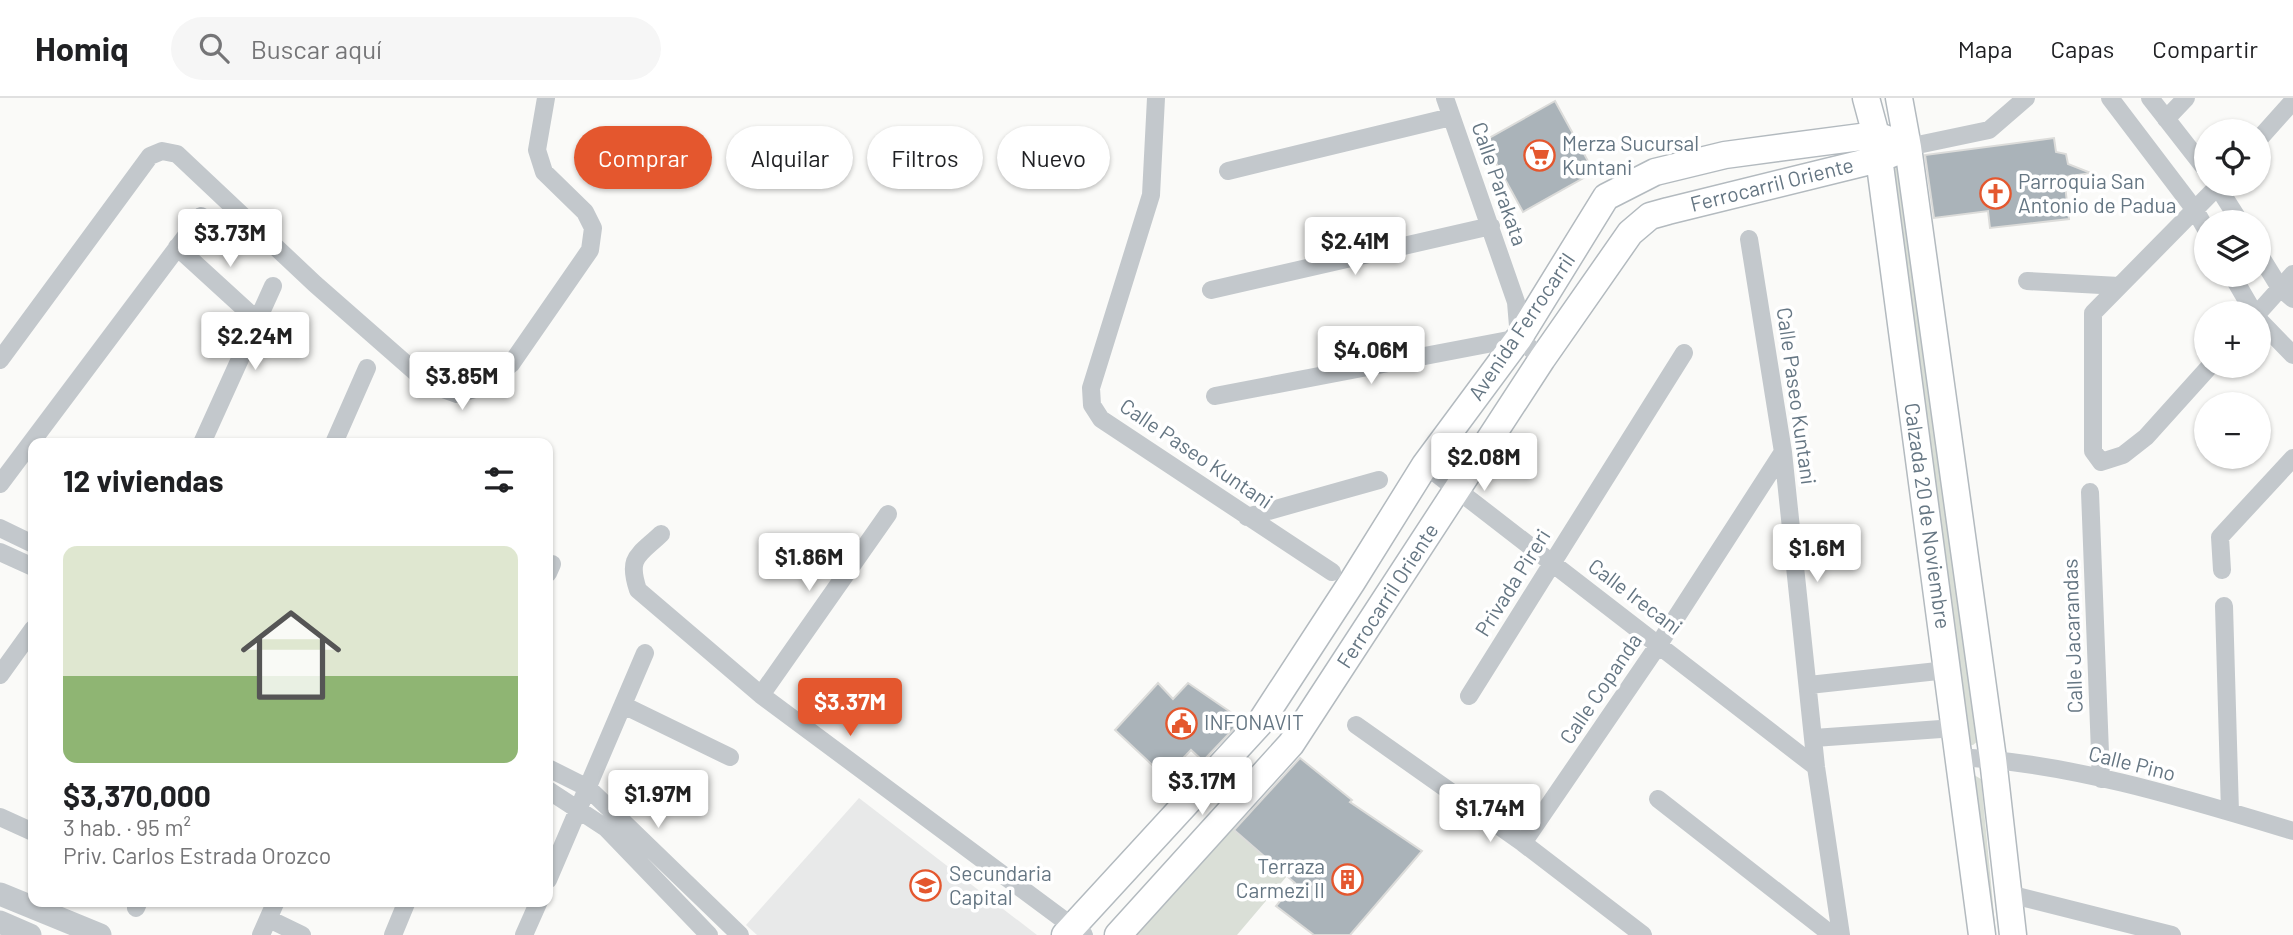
<!DOCTYPE html>
<html lang="es">
<meta charset="utf-8">
<style>
body{margin:0;font-family:Barlow,sans-serif;background:#f6f6f6;color:#202124;height:100vh;display:flex;flex-direction:column;font-size:26px;white-space:nowrap}
*{box-sizing:border-box;margin:0}
p{font-size:23px;color:#757577}
.icon{flex:none;width:38px;height:38px;fill:none;stroke:currentColor;stroke-width:2;stroke-linecap:round;stroke-linejoin:round}
.map{position:relative;flex:1;overflow:hidden}
.sheet{position:absolute;left:28px;top:340px;width:525px;height:469px;display:flex;flex-direction:column;background:#fff;border-radius:14px;box-shadow:0 2px 5px #0004}
.sheet>*{flex:none}
.banner{position:absolute;left:574px;top:28px;width:665px;height:63px;display:flex;gap:14px}
.buttons{position:absolute;left:2194px;top:21px;display:grid;gap:14px}
.buttons a{display:grid;place-items:center;width:77px;height:77px;border-radius:50%;background:#fff;box-shadow:0 2px 5px #0004;font-size:35px}
.price{position:absolute;translate:-50% -60px;padding:0 16px;border-radius:7px;background:#fff;color:#222;font-size:23px;line-height:46px;filter:drop-shadow(0 2px 4px #0008)}
.price::after{content:'';position:absolute;left:50%;top:42px;width:21px;height:16px;margin-left:-10px;background:inherit;clip-path:polygon(0 0,100% 0,50% 100%)}
.price.selected{background:#e4572e;color:#fff}
ul{padding:0;list-style:none}
li{display:grid;align-content:center;gap:14px;height:371px;padding:0 35px}
li span{display:grid;place-items:center;height:217px;border-radius:14px;color:#555}
li>.icon{margin-inline-start:auto}
span .icon{width:126px;height:126px;fill:#fffc;stroke-width:1}
li b{font-size:30px}
h2{display:flex;justify-content:space-between;align-items:center;height:84px;padding:0 35px;font-size:30px}
.chip{padding:0 24px;border-radius:32px;background:#fff;box-shadow:0 2px 5px #0004;font-size:24px;line-height:63px}
.chip.selected{background:#e4572e;color:#fff}
header{display:flex;align-items:center;gap:42px;box-sizing:border-box;height:98px;padding:0 35px;background:#fff;border-bottom:2px solid #e0e0e0}
header strong{font-size:33px}
nav{display:flex;gap:38px;margin-inline-start:auto;font-size:24px}
.search{width:490px;height:63px;background:#f6f6f6;display:flex;align-items:center;gap:18px;box-sizing:border-box;padding:0 24px;border-radius:38px;color:#757577;font-size:26px}
.map>svg:first-child{display:block}
</style>
<header>
<strong>Homiq</strong>
<div class="search"><svg class="icon" aria-label="search" viewBox="0 0 24 24"><circle cx="10" cy="10" r="6"/><path d="M15 15l6 6"/></svg>Buscar aquí</div>
<nav><a>Mapa</a><a>Capas</a><a>Compartir</a></nav>
</header>
<div class="map">
<svg width="2293" height="837" viewBox="0 0 2293 837">
<rect width="100%" height="100%" fill="#fafaf8"/>
<path fill="#e8e9e9" d="M859,700l178,137h-280l-11,-10z"/>
<path fill="#dadfd7" d="M1897,61l81,582 -5,4 -10,-1 -75,-578z
M1974,677l7,4 15,156h-9z
M1225,725l62,53 -50,59h-113z"/>
<path fill="#aab3b9" stroke="#dcdcda" stroke-width="2" d="M1555,3l39,71 -71,40 -39,-71z
M2054,40l2,14 10,2 2,10 23,9 -27,4 5,42 -79,9 -2,-17 -54,7 -9,-63z
M1158,585l15,16 15,-16 54,37 -39,41 -12,-11 -26,27 -50,-47z
M1300,660l52,42 -2,2 72,49 -72,84h-36l-38,-29 19,-23 -61,-53z"/>
<g fill="none" stroke-linecap="round" stroke-linejoin="round">
<defs>
<path id="secondary" d="M1866,0l10,37 106,800
M1899,0l9,49 85,612 20,176
M1065,837l195,-212 92,-141 73,-117 94,-127 87,-141 49,-25 70,-17 151,-20 32,12
M1118,837l173,-191 251,-385 88,-126 20,-17 18,-5 211,-52 29,-12"/>
</defs>
<use href="#secondary" stroke="#b3babf" stroke-width="29"/>
<path stroke="#c3c8cc" stroke-width="18" d="M1156,0l-5,97 -60,193 1,17 9,14 231,153
M1445,0l71,204 3,36 23,21
M2110,0l85,112 12,21
M2150,0l57,73
M2166,21l20,-21
M2259,41l34,-38
M1908,49l81,-17 37,-32
M1228,73l223,-54
M2216,86l24,38
M1749,141l34,213 33,315 25,168
M177,149l80,73
M2259,156l21,34 13,11
M2232,177l22,38
M2027,183l92,5
M1211,192l280,-64
M2258,215l35,-39
M2259,222l34,35
M0,262l150,-204 12,-5 15,3 138,130 114,100 28,10 28,-8 26,-22 79,-114 3,-22 -8,-16 -41,-40 -7,-22 9,-52
M2210,268l-64,71 -23,18 -22,7 -8,-11v-138l127,-129
M1215,298l304,-58
M202,345l71,-157
M334,345l33,-75
M1425,367l391,302
M0,386l201,-268
M2090,394l11,287
M1247,419l132,-37
M0,430l33,16
M661,436c-23,22 -34,23 -23,56l123,105 323,240
M0,454l33,15
M2222,472l-2,-33 73,-79
M548,475l4,-9
M2224,508l6,206
M0,577l33,-46
M1809,587l138,-15
M761,597l127,-181
M1469,598l215,-343
M623,607l107,52
M1356,627l167,118 120,92
M1814,640l141,-10
M1957,659c114,6 227,41 336,74
M548,670l40,20 152,147
M548,692l58,38 103,107
M1658,701l174,136
M0,719l33,15
M1523,745l136,-199 124,-192
M548,782l97,-227
M2009,796l163,41
M136,810l3,-7
M269,821l33,16
M261,837l15,-34
M393,837l14,-34
M524,837l15,-34"/>
<path stroke="#c3c8cc" stroke-width="23" d="M0,796l100,41
M0,824l30,13"/>
<use href="#secondary" stroke="#fff" stroke-width="26"/>
</g>
<defs>
<symbol id="supermarket-ring" viewBox="-11 -11 22 22"><circle r="9.5" fill="#fff" stroke="#e4572e" stroke-width="1.5"/><path d="M-6-5.5h2.5l.6 2H6L4.5 2H-2.5L-4.4-4H-6ZM-1.5 3.2a1.3 1.3 0 1 0 .1 0ZM3 3.2a1.3 1.3 0 1 0 .1 0Z" fill="#e4572e"/></symbol>
<symbol id="church-ring" viewBox="-11 -11 22 22"><circle r="9.5" fill="#fff" stroke="#e4572e" stroke-width="1.5"/><path d="M-1.2-6h2.4v3.5h3.3v2.4h-3.3V6h-2.4V-.1h-3.3v-2.4h3.3Z" fill="#e4572e"/></symbol>
<symbol id="civic-ring" viewBox="-11 -11 22 22"><circle r="9.5" fill="#fff" stroke="#e4572e" stroke-width="1.5"/><path d="M-.6-6.5H3V-4.5H.6V-3L4-1V1h2V6H-6V1h2V-1L-.6-3ZM-1.2 2.5V6h2.4V2.5Z" fill="#e4572e"/></symbol>
<symbol id="building-ring" viewBox="-11 -11 22 22"><circle r="9.5" fill="#fff" stroke="#e4572e" stroke-width="1.5"/><path d="M-4-6H4V6H1V3H-1V6H-4ZM-2.5-4.3h1.7v1.8h-1.7ZM.8-4.3h1.7v1.8H.8ZM-2.5-1h1.7V.8h-1.7ZM.8-1h1.7V.8H.8Z" fill="#e4572e"/></symbol>
<symbol id="school-ring" viewBox="-11 -11 22 22"><circle r="9.5" fill="#fff" stroke="#e4572e" stroke-width="1.5"/><path d="M0-5L7-2L0 1L-7-2ZM-4 1L0 2.5L4 1V4Q0 6-4 4Z" fill="#e4572e"/></symbol>
</defs>
<g fill-rule="evenodd">
<use href="#supermarket-ring" x="1522" y="40" width="35" height="35"/>
<use href="#church-ring" x="1978" y="78" width="35" height="35"/>
<use href="#civic-ring" x="1164" y="608" width="35" height="35"/>
<use href="#building-ring" x="1330" y="764" width="35" height="35"/>
<use href="#school-ring" x="908" y="770" width="35" height="35"/>
</g>
<g text-anchor="middle" stroke-width="7" stroke-linejoin="round" paint-order="stroke">
<g font-size="21" fill="#657683" stroke="#fff" text-anchor="start">
<text x="1562" y="53">Merza Sucursal<tspan x="1562" dy="24">Kuntani</tspan></text>
<text x="2018" y="91">Parroquia San<tspan x="2018" dy="24">Antonio de Padua</tspan></text>
<text x="1204" y="632">INFONAVIT</text>
<text x="1325" y="776" text-anchor="end">Terraza<tspan x="1325" dy="24">Carmezi II</tspan></text>
<text x="949" y="783">Secundaria<tspan x="949" dy="24">Capital</tspan></text>
</g>
<g font-size="21" fill="#657683" stroke="#fff">
<text transform="translate(1499 86) rotate(71)" y="7">Calle Parakata</text>
<text transform="translate(1772 87) rotate(-14)" y="7">Ferrocarril Oriente</text>
<text transform="translate(1522 229) rotate(-56)" y="7">Avenida Ferrocarril</text>
<text transform="translate(1796 298) rotate(82)" y="7">Calle Paseo Kuntani</text>
<text transform="translate(1196 356) rotate(34)" y="7">Calle Paseo Kuntani</text>
<text transform="translate(1927 418) rotate(82)" y="7">Calzada 20 de Noviembre</text>
<text transform="translate(1513 485) rotate(-58)" y="7">Privada Pireri</text>
<text transform="translate(1388 498) rotate(-57)" y="7">Ferrocarril Oriente</text>
<text transform="translate(1635 499) rotate(37)" y="7">Calle Irecani</text>
<text transform="translate(2073 538) rotate(-92)" y="7">Calle Jacarandas</text>
<text transform="translate(1601 591) rotate(-56)" y="7">Calle Copanda</text>
<text transform="translate(2132 666) rotate(14)" y="7">Calle Pino</text>
</g>
</g>
</svg>
<div class="buttons">
<a><svg class="icon" aria-label="locate" viewBox="0 0 24 24"><circle cx="12" cy="12" r="6"/><path d="M12 2v4M12 18v4M2 12h4M18 12h4"/></svg></a>
<a><svg class="icon" aria-label="layers" viewBox="0 0 24 24"><path d="M12 4l9 5-9 5-9-5zM3 14l9 5 9-5"/></svg></a>
<a>+</a>
<a>−</a>
</div>
<b class="price" style="left:230px;top:171px">$3.73M</b>
<b class="price" style="left:1355px;top:179px">$2.41M</b>
<b class="price" style="left:255px;top:274px">$2.24M</b>
<b class="price" style="left:1371px;top:288px">$4.06M</b>
<b class="price" style="left:462px;top:314px">$3.85M</b>
<b class="price" style="left:1484px;top:395px">$2.08M</b>
<b class="price" style="left:1817px;top:486px">$1.6M</b>
<b class="price" style="left:809px;top:495px">$1.86M</b>
<b class="price selected" style="left:850px;top:640px">$3.37M</b>
<b class="price" style="left:1202px;top:719px">$3.17M</b>
<b class="price" style="left:658px;top:732px">$1.97M</b>
<b class="price" style="left:1490px;top:746px">$1.74M</b>
<div class="banner">
<a class="chip selected">Comprar</a>
<a class="chip">Alquilar</a>
<a class="chip">Filtros</a>
<a class="chip">Nuevo</a>
</div>
<section class="sheet">
<h2>12 viviendas<svg class="icon" aria-label="filters" viewBox="0 0 24 24"><path d="M4 7h16M4 17h16"/><circle cx="9" cy="7" r="2"/><circle cx="15" cy="17" r="2"/></svg></h2>
<ul>
<li><span style="background:linear-gradient(#dfe7d0 60%,#8fb573 0)"><svg class="icon" aria-label="home" viewBox="0 0 24 24"><path d="M3 11l9-7 9 7M6 9v11h12V9"/></svg></span><div><b>$3,370,000</b><p>3 hab. · 95 m²</p><p>Priv. Carlos Estrada Orozco</p></div></li>
</ul>
</section>
</div>
